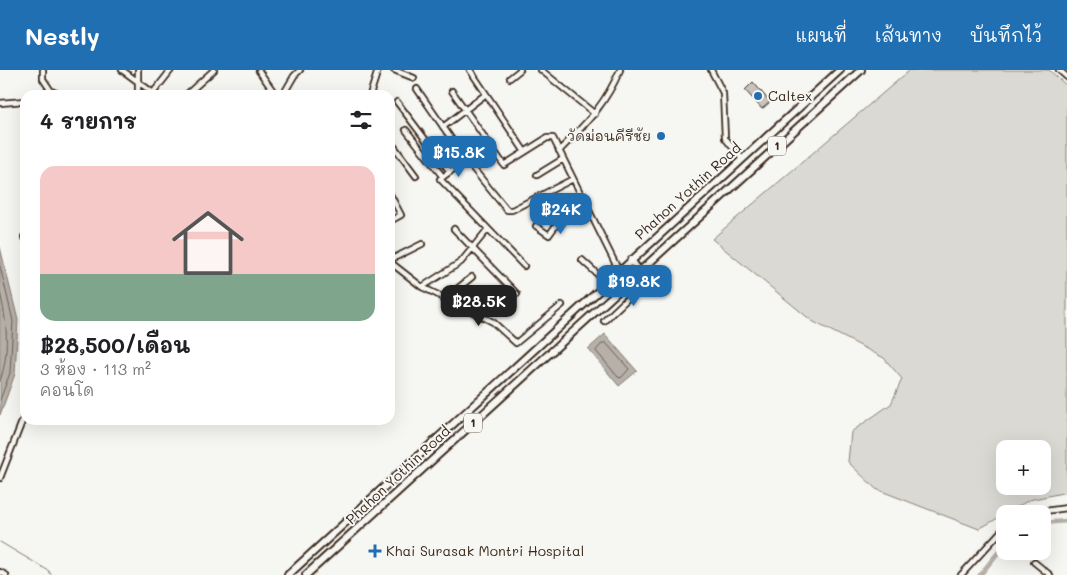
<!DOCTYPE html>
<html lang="th">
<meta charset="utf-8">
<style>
body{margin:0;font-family:Mali,"Playpen Sans Thai",sans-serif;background:#f6f6f6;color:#202124;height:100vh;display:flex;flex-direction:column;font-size:19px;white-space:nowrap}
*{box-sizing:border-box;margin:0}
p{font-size:16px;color:#757577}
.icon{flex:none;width:28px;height:28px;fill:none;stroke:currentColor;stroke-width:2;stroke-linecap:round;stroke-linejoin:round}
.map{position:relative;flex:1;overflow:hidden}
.panel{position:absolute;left:20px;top:20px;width:375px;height:335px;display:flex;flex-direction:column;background:#fff;border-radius:15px;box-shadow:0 5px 20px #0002}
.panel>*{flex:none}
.tools{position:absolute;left:996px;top:370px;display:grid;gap:10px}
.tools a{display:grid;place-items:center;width:55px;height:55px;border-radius:10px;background:#fff;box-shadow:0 5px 20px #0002;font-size:25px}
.price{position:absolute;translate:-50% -42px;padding:0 11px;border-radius:10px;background:#1f6fb2;color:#fff;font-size:16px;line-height:32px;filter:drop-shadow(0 1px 2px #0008)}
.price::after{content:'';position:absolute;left:50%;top:30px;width:15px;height:11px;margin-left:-8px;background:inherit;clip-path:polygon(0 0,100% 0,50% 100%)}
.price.selected{background:#222;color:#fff}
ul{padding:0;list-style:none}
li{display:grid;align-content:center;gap:10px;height:265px;padding:0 20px}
li span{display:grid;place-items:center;height:155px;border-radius:15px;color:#555}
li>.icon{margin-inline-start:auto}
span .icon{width:90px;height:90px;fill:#fffc;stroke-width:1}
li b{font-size:21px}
h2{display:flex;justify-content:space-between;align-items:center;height:60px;padding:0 20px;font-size:21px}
header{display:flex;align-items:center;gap:30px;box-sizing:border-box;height:70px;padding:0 25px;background:#1f6fb2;color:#fff}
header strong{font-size:24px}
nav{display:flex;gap:28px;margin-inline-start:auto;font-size:18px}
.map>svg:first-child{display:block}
</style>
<header>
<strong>Nestly</strong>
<nav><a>แผนที่</a><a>เส้นทาง</a><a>บันทึกไว้</a></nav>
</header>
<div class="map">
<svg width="1067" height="505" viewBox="0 0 1067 505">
<rect width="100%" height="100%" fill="#f6f6f2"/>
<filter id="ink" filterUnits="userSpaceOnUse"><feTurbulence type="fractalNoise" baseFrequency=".02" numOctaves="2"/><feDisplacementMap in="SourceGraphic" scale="10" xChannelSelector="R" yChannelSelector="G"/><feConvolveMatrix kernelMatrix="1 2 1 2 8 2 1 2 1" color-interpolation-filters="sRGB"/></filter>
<g filter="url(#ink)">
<path fill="#dad9d3" stroke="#8a8278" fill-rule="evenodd" d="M910,0h139l18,16v406l-38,8 -50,29 -103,-40 -28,-27 3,-30 40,-28 11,-25 -18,-21 -72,-37 -100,-82zM1005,379h37v37h-37z"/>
<path fill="#b6b0a9" stroke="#857a71" d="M0,177l18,73 -3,54 -15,41z
M605,264l32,37 -18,15 -31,-37z"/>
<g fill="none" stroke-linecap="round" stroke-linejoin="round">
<path stroke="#6c6056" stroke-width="1" d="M0,196l13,55 -3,52 -10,27
M0,222c7,29 10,61 0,89
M603,273h3l23,26 -8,9 -3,-1 -22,-26z"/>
<path stroke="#857a71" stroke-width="1" d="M0,472l49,29 2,4"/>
<path stroke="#b6b0a9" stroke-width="4.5" d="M1042,453l25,-2
M980,505l25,-31"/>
</g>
<path fill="#c8c3be" stroke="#3b2a1e" d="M753,12l17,20 -8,7 -17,-19z"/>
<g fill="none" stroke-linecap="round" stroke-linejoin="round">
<defs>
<path id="minor" d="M43,0v9l8,12 -3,4
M122,0l34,25
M394,0l20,8
M470,0l55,82
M541,0l54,44
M711,0l12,23 2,45 17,21
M1059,0l8,7
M259,1l17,24
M510,8l10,-8
M417,19l49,71 41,50h5l61,-31
M51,21l10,4
M452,21l52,74 43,-27h6l66,133
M233,22l2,3
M153,23l18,-23
M138,25v-25
M186,25l28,-25
M283,25l11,-19 6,-6
M370,25l8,-25
M397,32l53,70
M0,33l25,-2
M443,57l43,-33
M406,60l37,47
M390,71l26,35
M559,81c27,-28 45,-44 61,-81
M466,90l-26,19 84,87
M537,105l26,-16
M390,124l11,21 -11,6
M536,156l13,9 18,-25 14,-14
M454,159l63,65
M24,167h1
M390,190l32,-16
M582,190l24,22
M390,192l32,25 71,35 23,21 46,-38
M422,217l39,-25 27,-33
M443,230l29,-23
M604,251l45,-43
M0,408l25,-64
M1023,444l44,-6
M1034,492l16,13
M0,502l6,3
M961,505l44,-48"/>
<path id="highway" d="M631,190l9,12
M288,505l552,-505
M306,505l555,-505"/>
</defs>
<use href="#minor" stroke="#3b2a1e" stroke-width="8"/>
<use href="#highway" stroke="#3b2a1e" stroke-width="10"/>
<use href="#minor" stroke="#f6f6f2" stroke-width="4.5"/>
<use href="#highway" stroke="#f6f6f2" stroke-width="6"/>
</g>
</g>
<g fill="#1f6fb2" stroke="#f6f6f2" stroke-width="2">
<circle cx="758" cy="26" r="5"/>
<circle cx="661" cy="66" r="5"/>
<path d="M372.5 473.5h5v5h5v5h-5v5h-5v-5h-5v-5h5z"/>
</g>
<g text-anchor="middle" stroke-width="4" stroke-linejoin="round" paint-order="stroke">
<g fill="#f6f6f2" stroke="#73675e" stroke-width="1">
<rect x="768" y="66.5" width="18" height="19" rx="4"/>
<rect x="464" y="343.5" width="18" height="19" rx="4"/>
</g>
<g font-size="12" font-weight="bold" fill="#3b2a1e">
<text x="777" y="80">1</text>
<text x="473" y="357">1</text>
</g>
<g font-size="14" fill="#3b2a1e" stroke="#f6f6f2" text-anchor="start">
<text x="768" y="31">Caltex</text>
<text x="651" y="71" text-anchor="end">วัดม่อนคีรีชัย</text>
<text x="386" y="486">Khai Surasak Montri Hospital</text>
</g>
<g font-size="14" fill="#3b2a1e" stroke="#f6f6f2">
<text transform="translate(688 121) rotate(-42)" y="5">Phahon Yothin Road</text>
<text transform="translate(398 405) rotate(-43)" y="5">Phahon Yothin Road</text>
</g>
</g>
</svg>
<div class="tools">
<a>+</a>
<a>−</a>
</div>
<b class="price" style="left:459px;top:108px">฿15.8K</b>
<b class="price" style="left:561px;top:165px">฿24K</b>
<b class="price" style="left:634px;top:237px">฿19.8K</b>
<b class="price selected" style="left:479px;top:257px">฿28.5K</b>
<section class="panel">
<h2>4 รายการ<svg class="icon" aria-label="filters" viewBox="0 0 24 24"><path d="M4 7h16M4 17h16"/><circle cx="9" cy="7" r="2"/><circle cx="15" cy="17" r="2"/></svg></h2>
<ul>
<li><span style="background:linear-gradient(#f6c9c9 70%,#7fa58c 0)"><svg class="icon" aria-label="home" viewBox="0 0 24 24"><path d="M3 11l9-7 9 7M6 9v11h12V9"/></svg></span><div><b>฿28,500/เดือน</b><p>3 ห้อง · 113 m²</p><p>คอนโด</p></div></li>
</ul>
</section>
</div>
